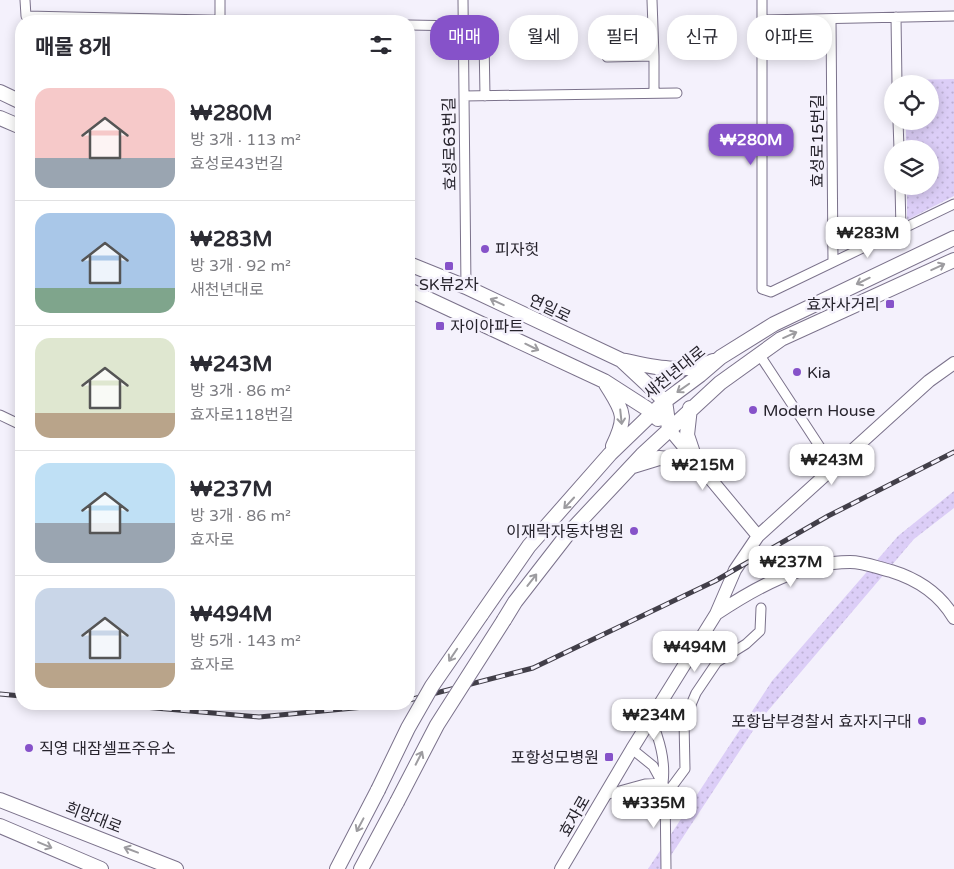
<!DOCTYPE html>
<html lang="ko">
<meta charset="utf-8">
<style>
body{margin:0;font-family:"Varela Round","Noto Sans KR",sans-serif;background:#f2f2f3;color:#2b2b33;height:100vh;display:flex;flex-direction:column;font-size:19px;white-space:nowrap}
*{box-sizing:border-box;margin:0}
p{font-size:16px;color:#7c7c81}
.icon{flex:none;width:28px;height:28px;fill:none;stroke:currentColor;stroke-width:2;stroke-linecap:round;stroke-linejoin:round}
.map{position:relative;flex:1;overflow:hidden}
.panel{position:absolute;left:15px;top:15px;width:400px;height:695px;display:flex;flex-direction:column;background:#fff;border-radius:20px;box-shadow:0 2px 12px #0003}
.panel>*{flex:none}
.banner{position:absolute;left:430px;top:15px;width:449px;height:45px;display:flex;gap:10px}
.controls{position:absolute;left:884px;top:75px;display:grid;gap:10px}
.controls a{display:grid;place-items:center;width:55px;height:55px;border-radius:50%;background:#fff;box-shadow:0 2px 12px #0003;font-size:25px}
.price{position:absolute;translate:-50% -42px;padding:0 11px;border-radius:10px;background:#fff;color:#222;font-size:16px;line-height:32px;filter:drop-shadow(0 1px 2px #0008)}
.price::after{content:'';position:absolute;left:50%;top:30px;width:15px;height:11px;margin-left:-8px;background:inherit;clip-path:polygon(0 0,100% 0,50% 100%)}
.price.on{background:#8652c9;color:#fff}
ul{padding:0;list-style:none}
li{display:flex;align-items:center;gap:15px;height:125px;padding:0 20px}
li+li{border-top:1px solid #e1e1e2}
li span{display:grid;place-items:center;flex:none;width:140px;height:100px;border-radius:15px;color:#555}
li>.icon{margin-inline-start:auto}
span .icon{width:60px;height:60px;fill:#fffc;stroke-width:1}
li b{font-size:21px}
h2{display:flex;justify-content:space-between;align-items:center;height:60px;padding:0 20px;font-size:21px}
.tag{padding:0 18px;border-radius:20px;background:#fff;box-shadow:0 2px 12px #0003;font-size:18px;line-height:45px}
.tag.on{background:#8652c9;color:#fff}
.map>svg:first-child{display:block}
</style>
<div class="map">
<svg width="954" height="869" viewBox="0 0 954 869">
<defs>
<pattern id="green-dots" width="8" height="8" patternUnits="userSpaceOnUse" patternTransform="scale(1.25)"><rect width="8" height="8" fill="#dccef7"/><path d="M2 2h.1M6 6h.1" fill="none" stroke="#bdb1d4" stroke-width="1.8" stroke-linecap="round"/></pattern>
</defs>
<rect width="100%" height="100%" fill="#f4f1fc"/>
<path fill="url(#green-dots)" d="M954,79v117l-47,24v-34h23v-37h-24v-28h24v-37h-25v-4z
M954,491v17l-40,31 -154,181 -98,149h-14l124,-188 126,-145z"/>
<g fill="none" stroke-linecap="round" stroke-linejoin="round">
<defs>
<path id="street" d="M25,0l1,16 227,5
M220,0v21
M463,0l3,287
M762,0v289l9,3 183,-88
M896,17l1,67
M831,19l2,243
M763,20l191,-4
M409,25l54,1
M484,39l1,57
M607,57l47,-1 -2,-56
M654,93v-37
M464,96l213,-3
M898,121l1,28
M900,186l1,44
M759,354l74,113
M0,415l21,10
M651,718c8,21 15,42 12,65
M632,749l21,17 12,22 1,81
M605,795l40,-11 18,-1
M665,796l20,-27 -1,-48 12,-28 21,-31 29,-18 14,-13 1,-23"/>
<path id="secondary" d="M669,429l89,107
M716,614l19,-44 23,-34 171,-155 25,-18
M561,869l71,-120 84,-135c39,-26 85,-52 134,-52 14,0 28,6 41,9 26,8 49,23 63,47"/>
<path id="primary" d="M0,92l21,10
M0,118l21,9
M409,264l57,23 155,73 44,41 4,28
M409,290l195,91 42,27 12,11
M621,360c31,7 62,15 92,1
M606,384c17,28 22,31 7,62
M633,466l26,-8 37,4 -9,-27 3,-27
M481,615l48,-69 81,-92 55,-53 35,-26 21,-18 53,-33 180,-86
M504,620l11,-18 52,-67 75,-80 78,-72 61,-44 173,-79
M0,800l176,69
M0,826l101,43
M337,869l41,-79
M361,869l36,-67"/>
</defs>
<use href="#street" stroke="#7b728b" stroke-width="11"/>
<use href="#secondary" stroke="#7b728b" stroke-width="14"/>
<use href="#primary" stroke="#7b728b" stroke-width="16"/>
<use href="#street" stroke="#fff" stroke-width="9"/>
<use href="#secondary" stroke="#fff" stroke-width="12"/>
<use href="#primary" stroke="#fff" stroke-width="14"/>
<defs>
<path id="rail" d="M0,694l21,2
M409,700l124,-32 182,-87 113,-65 126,-64
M109,704l150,13 137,-13"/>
</defs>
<use href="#rail" stroke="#423f49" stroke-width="5"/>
<use href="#rail" stroke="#f4f1fc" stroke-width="3" stroke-dasharray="9" stroke-linecap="butt"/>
<defs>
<path id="primary-bridge" d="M378,790l30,-62 24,-42 49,-71
M397,802l40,-77 67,-105"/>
</defs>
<use href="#primary-bridge" stroke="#7b728b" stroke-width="16" stroke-linecap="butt"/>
<use href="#primary-bridge" stroke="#fff" stroke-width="14"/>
</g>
<defs><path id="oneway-shaft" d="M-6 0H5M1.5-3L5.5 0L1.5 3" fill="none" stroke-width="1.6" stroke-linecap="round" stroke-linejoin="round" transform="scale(1.25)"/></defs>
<g stroke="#9d9ca0">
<use href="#oneway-shaft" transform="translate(938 267) rotate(-25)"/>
<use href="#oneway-shaft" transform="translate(863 281) rotate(154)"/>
<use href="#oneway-shaft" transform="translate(497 302) rotate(-155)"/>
<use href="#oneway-shaft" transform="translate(790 335) rotate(-24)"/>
<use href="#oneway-shaft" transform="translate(532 347) rotate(26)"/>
<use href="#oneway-shaft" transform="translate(683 388) rotate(145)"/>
<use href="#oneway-shaft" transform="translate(621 417) rotate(84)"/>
<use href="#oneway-shaft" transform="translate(569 503) rotate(133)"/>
<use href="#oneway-shaft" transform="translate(532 580) rotate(-52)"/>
<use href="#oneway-shaft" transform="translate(453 655) rotate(124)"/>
<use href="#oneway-shaft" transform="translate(419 758) rotate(-63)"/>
<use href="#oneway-shaft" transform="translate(360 825) rotate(118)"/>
<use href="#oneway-shaft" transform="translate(45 845) rotate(23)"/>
<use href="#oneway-shaft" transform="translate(131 850) rotate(-159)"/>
</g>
<g fill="#8652c9" stroke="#f4f1fc" stroke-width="2">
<circle cx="485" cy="249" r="5"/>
<rect x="444" y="261" width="10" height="10" rx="2.5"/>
<rect x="885" y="299" width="10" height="10" rx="2.5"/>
<rect x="435" y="321" width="10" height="10" rx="2.5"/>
<circle cx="797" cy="372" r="5"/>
<circle cx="753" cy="410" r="5"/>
<circle cx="634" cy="531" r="5"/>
<circle cx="922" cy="721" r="5"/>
<circle cx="29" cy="748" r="5"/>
<rect x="604" y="752" width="10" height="10" rx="2.5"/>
</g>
<g text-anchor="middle" stroke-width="5" stroke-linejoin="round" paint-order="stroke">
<g font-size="16" fill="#26232c" stroke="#f4f1fc">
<text transform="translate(817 141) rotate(-90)" y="6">효성로15번길</text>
<text transform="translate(449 144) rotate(-91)" y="6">효성로63번길</text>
<text transform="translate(550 308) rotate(25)" y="6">연일로</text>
<text transform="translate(674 372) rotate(-39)" y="6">새천년대로</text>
<text transform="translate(574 816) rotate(-60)" y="6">효자로</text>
<text transform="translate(94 817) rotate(21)" y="6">희망대로</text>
</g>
<g font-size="16" fill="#26232c" stroke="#f4f1fc" text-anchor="start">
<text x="495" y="255">피자헛</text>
<text x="449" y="290" text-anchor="middle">SK뷰2차</text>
<text x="880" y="310" text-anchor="end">효자사거리</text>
<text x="450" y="332">자이아파트</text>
<text x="807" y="378">Kia</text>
<text x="763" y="416">Modern House</text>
<text x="624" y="537" text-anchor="end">이재락자동차병원</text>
<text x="912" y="727" text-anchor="end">포항남부경찰서 효자지구대</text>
<text x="39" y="754">직영 대잠셀프주유소</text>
<text x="599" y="763" text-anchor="end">포항성모병원</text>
</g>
</g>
</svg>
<div class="controls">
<a><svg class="icon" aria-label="locate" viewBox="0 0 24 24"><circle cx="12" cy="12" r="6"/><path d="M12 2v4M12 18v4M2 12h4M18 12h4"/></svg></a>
<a><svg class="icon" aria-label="layers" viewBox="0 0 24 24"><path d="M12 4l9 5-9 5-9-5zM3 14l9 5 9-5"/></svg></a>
</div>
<b class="price on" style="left:751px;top:166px">₩280M</b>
<b class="price" style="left:868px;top:259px">₩283M</b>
<b class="price" style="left:832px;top:486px">₩243M</b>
<b class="price" style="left:703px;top:491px">₩215M</b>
<b class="price" style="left:791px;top:588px">₩237M</b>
<b class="price" style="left:695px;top:673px">₩494M</b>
<b class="price" style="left:654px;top:741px">₩234M</b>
<b class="price" style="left:654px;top:829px">₩335M</b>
<div class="banner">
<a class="tag on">매매</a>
<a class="tag">월세</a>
<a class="tag">필터</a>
<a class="tag">신규</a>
<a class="tag">아파트</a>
</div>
<section class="panel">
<h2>매물 8개<svg class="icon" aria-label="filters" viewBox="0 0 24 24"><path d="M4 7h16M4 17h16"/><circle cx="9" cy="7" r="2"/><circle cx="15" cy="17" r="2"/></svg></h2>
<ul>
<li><span style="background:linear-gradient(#f6c9c9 70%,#9aa5b1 0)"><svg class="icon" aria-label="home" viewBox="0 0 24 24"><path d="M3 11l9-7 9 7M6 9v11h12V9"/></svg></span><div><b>₩280M</b><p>방 3개 · 113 m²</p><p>효성로43번길</p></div></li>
<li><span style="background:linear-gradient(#a9c7e8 75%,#7fa58c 0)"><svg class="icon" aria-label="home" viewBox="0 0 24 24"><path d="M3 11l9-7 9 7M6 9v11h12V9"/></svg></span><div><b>₩283M</b><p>방 3개 · 92 m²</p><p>새천년대로</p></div></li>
<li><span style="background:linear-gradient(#dfe7d0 75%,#b9a48a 0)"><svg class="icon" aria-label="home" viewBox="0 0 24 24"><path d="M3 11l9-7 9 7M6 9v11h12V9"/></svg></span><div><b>₩243M</b><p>방 3개 · 86 m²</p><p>효자로118번길</p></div></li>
<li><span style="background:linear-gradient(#bfe0f5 60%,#9aa5b1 0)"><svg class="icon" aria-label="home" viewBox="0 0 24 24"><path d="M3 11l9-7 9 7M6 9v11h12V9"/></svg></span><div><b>₩237M</b><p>방 3개 · 86 m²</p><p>효자로</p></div></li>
<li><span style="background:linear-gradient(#c9d6e8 75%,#b9a48a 0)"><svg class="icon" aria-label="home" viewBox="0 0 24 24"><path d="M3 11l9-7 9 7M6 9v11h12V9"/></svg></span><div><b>₩494M</b><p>방 5개 · 143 m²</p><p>효자로</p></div></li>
</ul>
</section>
</div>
